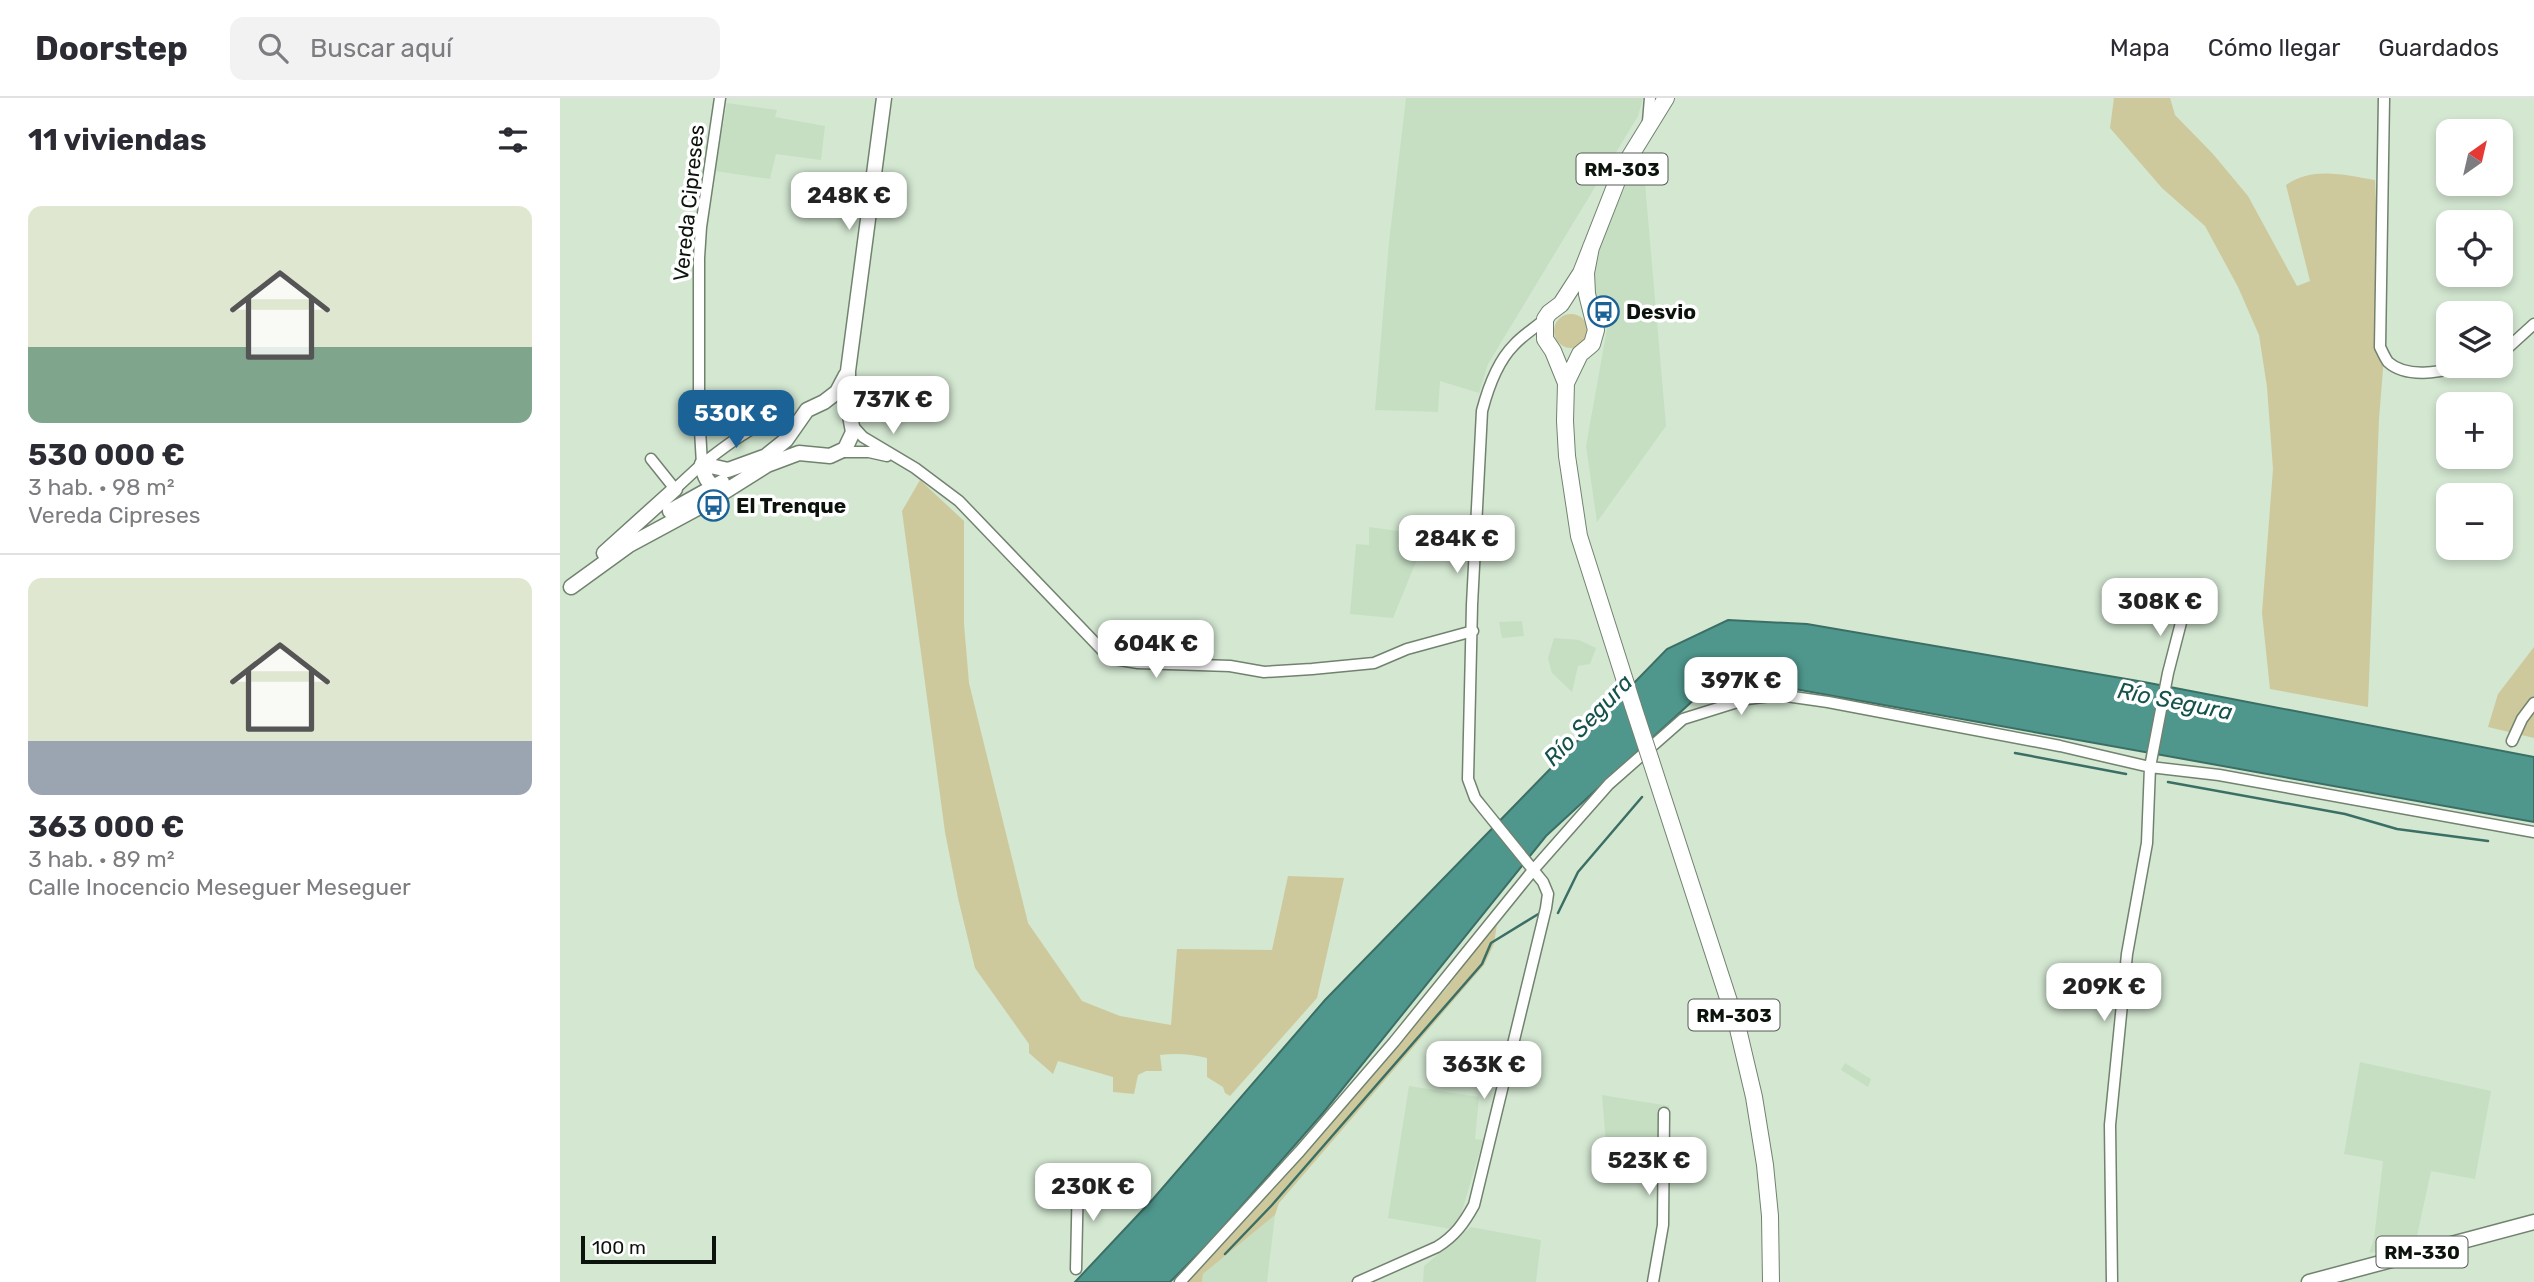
<!DOCTYPE html>
<html lang="es">
<meta charset="utf-8">
<style>
body{margin:0;font-family:Rubik,sans-serif;background:#f2f2f3;color:#2b2b33;height:100vh;display:flex;flex-direction:column;font-size:26px;white-space:nowrap}
*{box-sizing:border-box;margin:0}
p{font-size:23px;color:#7c7c81}
.icon{flex:none;width:38px;height:38px;fill:none;stroke:currentColor;stroke-width:2;stroke-linecap:round;stroke-linejoin:round}
.map{position:relative;flex:1;overflow:hidden}
.panel{display:flex;flex-direction:column;background:#fff;width:560px}
.panel>*{flex:none}
.needle{width:46px;rotate:34deg}
.buttons{position:absolute;left:1876px;top:21px;display:grid;gap:14px}
.buttons a{display:grid;place-items:center;width:77px;height:77px;border-radius:14px;background:#fff;box-shadow:0 4px 10px #0003;font-size:35px}
.scale{position:absolute;left:21px;bottom:18px;width:135px;box-sizing:border-box;padding-left:7px;border:4px solid #0c130c;border-top:0;font-size:19px;line-height:24px;white-space:nowrap;color:#0c130c;-webkit-text-stroke:5px #fff;paint-order:stroke}
.price{position:absolute;translate:-50% -60px;padding:0 16px;border-radius:14px;background:#fff;color:#222;font-size:23px;line-height:46px;filter:drop-shadow(0 2px 4px #0008)}
.price::after{content:'';position:absolute;left:50%;top:42px;width:21px;height:16px;margin-left:-10px;background:inherit;clip-path:polygon(0 0,100% 0,50% 100%)}
.price.active{background:#1b6397;color:#fff}
ul{padding:0;list-style:none}
li{display:grid;align-content:center;gap:14px;height:371px;padding:0 28px}
li+li{border-top:2px solid #e1e1e2}
li span{display:grid;place-items:center;height:217px;border-radius:14px;color:#555}
li>.icon{margin-inline-start:auto}
span .icon{width:126px;height:126px;fill:#fffc;stroke-width:1}
li b{font-size:30px}
h2{display:flex;justify-content:space-between;align-items:center;height:84px;padding:0 28px;font-size:30px}
header{display:flex;align-items:center;gap:42px;box-sizing:border-box;height:98px;padding:0 35px;background:#fff;border-bottom:2px solid #e1e1e2}
header strong{font-size:33px}
nav{display:flex;gap:38px;margin-inline-start:auto;font-size:24px}
.search{width:490px;height:63px;background:#f2f2f3;display:flex;align-items:center;gap:18px;box-sizing:border-box;padding:0 24px;border-radius:14px;color:#7c7c81;font-size:26px}
main{display:flex;flex:1;min-height:0}
.map>svg:first-child{display:block}
</style>
<header>
<strong>Doorstep</strong>
<div class="search"><svg class="icon" aria-label="search" viewBox="0 0 24 24"><circle cx="10" cy="10" r="6"/><path d="M15 15l6 6"/></svg>Buscar aquí</div>
<nav><a>Mapa</a><a>Cómo llegar</a><a>Guardados</a></nav>
</header>
<main>
<section class="panel">
<h2>11 viviendas<svg class="icon" aria-label="filters" viewBox="0 0 24 24"><path d="M4 7h16M4 17h16"/><circle cx="9" cy="7" r="2"/><circle cx="15" cy="17" r="2"/></svg></h2>
<ul>
<li><span style="background:linear-gradient(#dfe7d0 65%,#7fa58c 0)"><svg class="icon" aria-label="home" viewBox="0 0 24 24"><path d="M3 11l9-7 9 7M6 9v11h12V9"/></svg></span><div><b>530 000 €</b><p>3 hab. · 98 m²</p><p>Vereda Cipreses</p></div></li>
<li><span style="background:linear-gradient(#dfe7d0 75%,#9aa5b1 0)"><svg class="icon" aria-label="home" viewBox="0 0 24 24"><path d="M3 11l9-7 9 7M6 9v11h12V9"/></svg></span><div><b>363 000 €</b><p>3 hab. · 89 m²</p><p>Calle Inocencio Meseguer Meseguer</p></div></li>
</ul>
</section>
<div class="map">
<svg width="1974" height="1184" viewBox="0 0 1974 1184">
<rect width="100%" height="100%" fill="#d3e7d1"/>
<path fill="#c6dfc3" d="M846,0h237l-5,18 -150,248 -9,29 -39,-12 -2,31 -63,-2 14,-168z
M167,5l50,7 -2,7 50,9 -4,34 -45,-6 -6,25 -55,-8z
M1082,51l24,277 -69,96 -11,-76 24,-134 -16,-20v-23l12,-40z
M809,429l43,6 -2,16 10,3 -27,66 -43,-4 6,-70 13,1z
M962,523l2,15 -22,2 -3,-16z
M994,540l25,2 17,8 -6,16 -12,2 -6,26 -20,-19 -4,-15z
M1800,964l131,29 -16,88 -44,-8 -16,74 -46,8 5,-14 9,-78 -39,-7z
M1285,965l26,16 -3,8 -27,-17z
M849,988l70,11 -4,42 8,1 -23,78 -9,11 -63,-11z
M1042,997l67,11v47l-21,4 -41,-2z
M715,1117l-8,67h-65l1,-8z
M911,1129l70,13 -5,42h-113l1,-16z"/>
<path fill="#cec99c" d="M1554,0h56l5,17 38,39 35,42 49,90 13,-5 -24,-96c27,-19 59,-10 89,-5l8,189 -4,50 -11,288 -98,-18 -8,-76 11,-144 -6,-82 -8,-52 -21,-48 -33,-61 -43,-38 -52,-60z
M994 233a17 17 0 1 1 34 0a17 17 0 1 1-34 0Z
M360,382l44,41v103l5,59 59,240 54,78 38,15 51,9 6,-76 95,1 16,-74 56,2 -27,120 -87,98 -5,-3 -2,-6 -16,-10v-19c-16,-4 -31,-5 -47,-3l2,16h-16l-8,4 -4,19 -21,-2v-15l-55,-16 -5,13 -24,-21v-9l-54,-76 -17,-70 -13,-66 -43,-321z
M1974,549v91l-46,-11 10,-33z
M938,819l-4,27 -10,21 -205,238 -4,12 -72,59 -1,8h-14l146,-170 112,-123z"/>
<path fill="#4f978d" stroke="#3b6f66" stroke-width="2" d="M1168,522l79,4 337,58 390,75v65l-784,-141 -51,14 -153,141 -223,277 -113,129 -40,40h-95l78,-83 172,-199 342,-351z"/>
<g fill="none" stroke-linecap="round" stroke-linejoin="round">
<path stroke="#3b6f66" stroke-width="2.5" d="M1455,655l111,21
M1608,684l177,32 52,15 91,12
M998,815l20,-41 64,-75
M665,1156l47,-49 210,-241 9,-21 49,-30"/>
<defs>
<path id="minor" d="M160,0l-19,129 -2,31v155l3,51c27,-20 52,-42 86,-48
M1824,0l-4,249c2,4 5,11 8,15 20,18 55,9 78,4
M1088,24l2,-24
M1941,256l33,-30
M293,328l10,11 52,31 44,33 144,150 11,8 24,4 92,3 34,6 48,-3 62,-6 33,-14 66,-18
M280,354h29l18,4
M91,361l24,30 27,-25
M1952,643l10,-22 12,-16
M516,1171l2,-93
M620,1184l120,-131 94,-109 140,-173 75,-85 74,-65 64,-20 32,-4 49,7 232,44 90,21 69,8 315,57
M798,1184l79,-35c18,-11 27,-24 37,-42l72,-297 2,-14 -5,-12 -60,-74 -8,-10 -7,-19 4,-174 10,-194c6,-23 15,-49 32,-66 9,-10 21,-17 31,-26
M1093,1184l10,-57 1,-112
M1552,1184l-2,-157 17,-171 20,-111 3,-76 18,-94 16,-62"/>
<path id="major" d="M201,362l25,-20 21,-30 17,-8 13,-10 9,-17
M160,390c-13,-3 -16,-12 -18,-24l26,6 41,-15
M110,413l52,-29
M44,455l71,-64
M11,489l58,-42 76,-41 62,-39 32,-12 31,3 15,-7 8,-17 -5,-27v-34l36,-273
M1749,1184l225,-60"/>
<path id="highway" d="M1031,149l-5,26 1,21 9,36 -4,14 -12,10 -14,29 -1,38 2,35 12,80 54,170
M1006,285l-13,-32 -8,-12v-20l4,-6 12,-9 20,-31 40,-102 45,-73
M1091,663l87,268 16,68 11,68 5,51 1,66"/>
</defs>
<use href="#minor" stroke="#71836f" stroke-width="13"/>
<use href="#major" stroke="#71836f" stroke-width="17"/>
<use href="#highway" stroke="#71836f" stroke-width="18"/>
<use href="#minor" stroke="#fff" stroke-width="10"/>
<use href="#major" stroke="#fff" stroke-width="14"/>
<use href="#highway" stroke="#fff" stroke-width="16"/>
<defs>
<path id="highway-bridge" d="M1073,608l18,55"/>
</defs>
<use href="#highway-bridge" stroke="#71836f" stroke-width="18" stroke-linecap="butt"/>
<use href="#highway-bridge" stroke="#fff" stroke-width="16"/>
</g>
<defs>
<symbol id="bus-ring" viewBox="-11 -11 22 22"><circle r="9.5" fill="#fff" stroke="#1b6397" stroke-width="1.5"/><path d="M-5-6H5V4H4V6H2V4H-2V6H-4V4H-5ZM-3.5-4V0h7V-4ZM-3.5 1.2v1.5H-2V1.2ZM2 1.2v1.5H3.5V1.2Z" fill="#1b6397"/></symbol>
</defs>
<g fill-rule="evenodd">
<use href="#bus-ring" x="1026" y="196" width="35" height="35"/>
<use href="#bus-ring" x="136" y="390" width="35" height="35"/>
</g>
<g text-anchor="middle" stroke-width="7" stroke-linejoin="round" paint-order="stroke">
<g fill="#fff" stroke="#555a55" stroke-width="2">
<rect x="1016.5" y="55.5" width="91" height="31" rx="5"/>
<rect x="1128.5" y="901.5" width="91" height="31" rx="5"/>
<rect x="1816.5" y="1138.5" width="91" height="31" rx="5"/>
</g>
<g font-size="19" font-weight="bold" fill="#0c130c">
<text x="1062" y="78">RM-303</text>
<text x="1174" y="924">RM-303</text>
<text x="1862" y="1161">RM-330</text>
</g>
<g font-size="21" fill="#0c130c" stroke="#fff">
<text transform="translate(129 105) rotate(-84)" y="7">Vereda Cipreses</text>
</g>
<g font-size="21" font-weight="bold" fill="#0c130c" stroke="#fff" text-anchor="start">
<text x="1066" y="221">Desvio</text>
<text x="176" y="415">El Trenque</text>
</g>
<g font-size="23" font-style="italic" fill="#14524b" stroke="#fff">
<text transform="translate(1615 603) rotate(11)" y="8">Río Segura</text>
<text transform="translate(1028 622) rotate(-46)" y="8">Río Segura</text>
</g>
</g>
</svg>
<div class="buttons">
<a><svg class="needle" viewBox="-14 -14 28 28"><path d="M0-13l5 13h-10z" fill="#e53935"/><path d="M0 13l5-13h-10z" fill="#7c7c81"/></svg></a>
<a><svg class="icon" aria-label="locate" viewBox="0 0 24 24"><circle cx="12" cy="12" r="6"/><path d="M12 2v4M12 18v4M2 12h4M18 12h4"/></svg></a>
<a><svg class="icon" aria-label="layers" viewBox="0 0 24 24"><path d="M12 4l9 5-9 5-9-5zM3 14l9 5 9-5"/></svg></a>
<a>+</a>
<a>−</a>
</div>
<div class="scale">100 m</div>
<b class="price" style="left:289px;top:134px">248K €</b>
<b class="price" style="left:333px;top:338px">737K €</b>
<b class="price active" style="left:176px;top:352px">530K €</b>
<b class="price" style="left:897px;top:477px">284K €</b>
<b class="price" style="left:1600px;top:540px">308K €</b>
<b class="price" style="left:596px;top:582px">604K €</b>
<b class="price" style="left:1181px;top:619px">397K €</b>
<b class="price" style="left:1544px;top:925px">209K €</b>
<b class="price" style="left:924px;top:1003px">363K €</b>
<b class="price" style="left:1089px;top:1099px">523K €</b>
<b class="price" style="left:533px;top:1125px">230K €</b>
</div>
</main>
